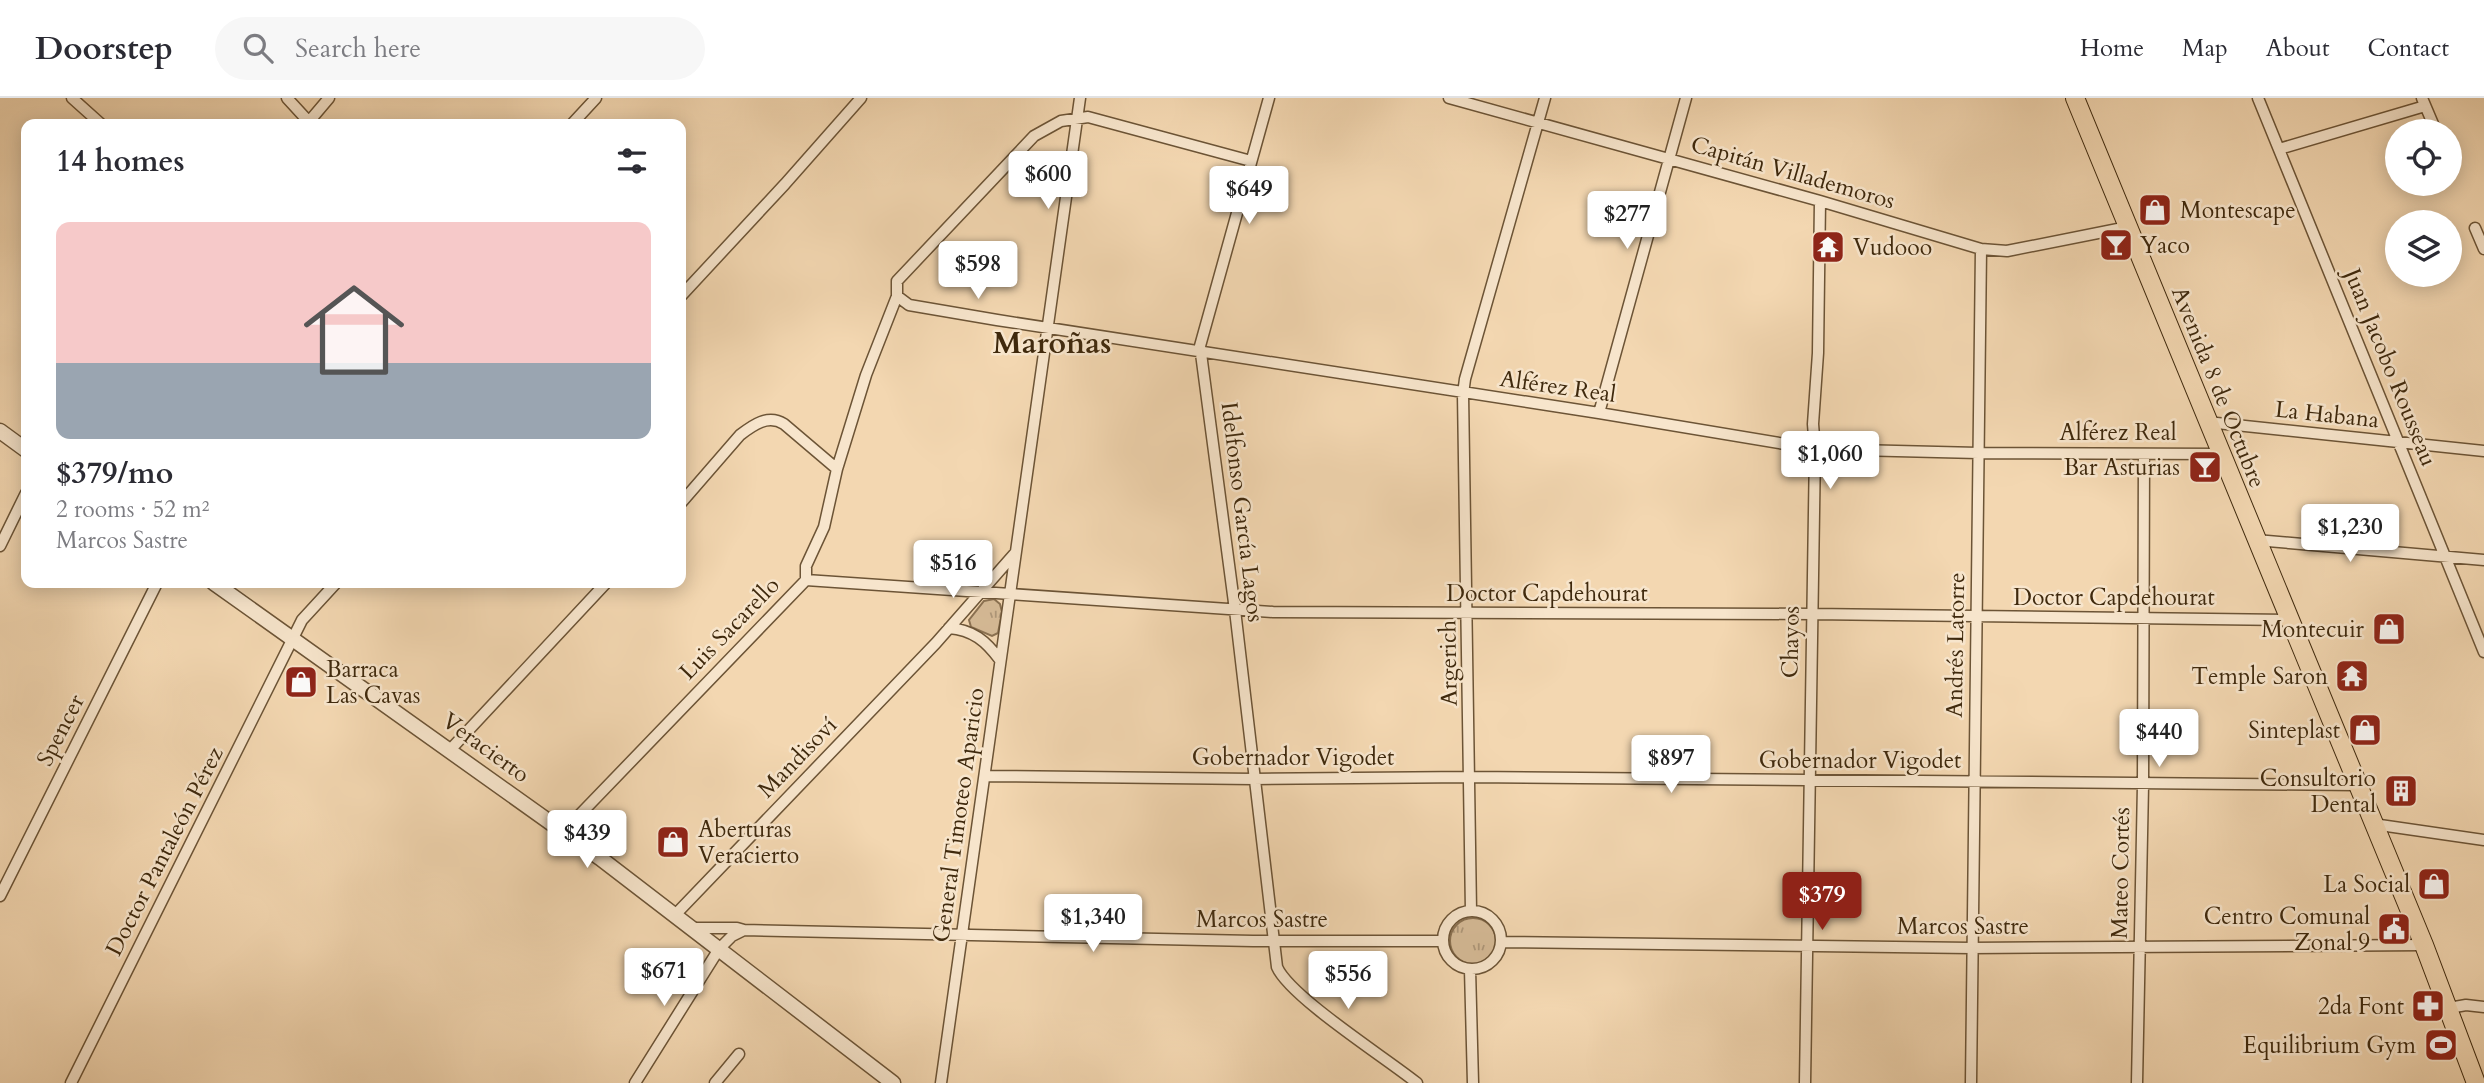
<!DOCTYPE html>
<meta charset="utf-8">
<style>
body{margin:0;font-family:Cardo,serif;background:#f7f7f7;color:#2b2b33;height:100vh;display:flex;flex-direction:column;font-size:26px;white-space:nowrap}
*{box-sizing:border-box;margin:0}
p{font-size:23px;color:#7c7c81}
.icon{flex:none;width:38px;height:38px;fill:none;stroke:currentColor;stroke-width:2;stroke-linecap:round;stroke-linejoin:round}
.map{position:relative;flex:1;overflow:hidden}
.sheet{position:absolute;left:21px;top:21px;width:665px;height:469px;display:flex;flex-direction:column;background:#fff;border-radius:14px;box-shadow:0 4px 18px #0003}
.sheet>*{flex:none}
.fabs{position:absolute;left:2385px;top:21px;display:grid;gap:14px}
.fabs a{display:grid;place-items:center;width:77px;height:77px;border-radius:50%;background:#fff;box-shadow:0 4px 18px #0003;font-size:35px}
.price{position:absolute;translate:-50% -60px;padding:0 16px;border-radius:7px;background:#fff;color:#222;font-size:23px;line-height:46px;filter:drop-shadow(0 2px 4px #0008)}
.price::after{content:'';position:absolute;left:50%;top:42px;width:21px;height:16px;margin-left:-10px;background:inherit;clip-path:polygon(0 0,100% 0,50% 100%)}
.price.on{background:#8f2418;color:#fff}
ul{padding:0;list-style:none}
li{display:grid;align-content:center;gap:14px;height:371px;padding:0 35px}
li span{display:grid;place-items:center;height:217px;border-radius:14px;color:#555}
li>.icon{margin-inline-start:auto}
span .icon{width:126px;height:126px;fill:#fffc;stroke-width:1}
li b{font-size:30px}
h2{display:flex;justify-content:space-between;align-items:center;height:84px;padding:0 35px;font-size:30px}
header{display:flex;align-items:center;gap:42px;box-sizing:border-box;height:98px;padding:0 35px;background:#fff;border-bottom:2px solid #e1e1e2}
header strong{font-size:33px}
nav{display:flex;gap:38px;margin-inline-start:auto;font-size:24px}
.search{width:490px;height:63px;background:#f7f7f7;display:flex;align-items:center;gap:18px;box-sizing:border-box;padding:0 24px;border-radius:38px;color:#7c7c81;font-size:26px}
.map>svg:first-child{display:block}
</style>
<header>
<strong>Doorstep</strong>
<div class="search"><svg class="icon" aria-label="search" viewBox="0 0 24 24"><circle cx="10" cy="10" r="6"/><path d="M15 15l6 6"/></svg>Search here</div>
<nav><a>Home</a><a>Map</a><a>About</a><a>Contact</a></nav>
</header>
<div class="map">
<svg width="2484" height="985" viewBox="0 0 2484 985">
<defs>
<pattern id="grass-tufts" width="24" height="20" patternUnits="userSpaceOnUse" patternTransform="scale(1.75)"><rect width="24" height="20" fill="#d4b995"/><path d="M3 7l-1-3M5 7V3M7 7l1-3M15 17l-1-3M17 17v-4M19 17l1-3" fill="none" stroke="#ad9678"/></pattern>
</defs>
<rect width="100%" height="100%" fill="#f3d7b1"/>
<filter id="stains"><feTurbulence type="fractalNoise" baseFrequency=".00286" numOctaves="4"/><feColorMatrix values="0 0 0 0 .2 0 0 0 0 .09 0 0 0 0 .02 0 0 0 .5 -.17"/></filter>
<radialGradient id="worn" r=".72"><stop offset=".6" stop-color="#630" stop-opacity="0"/><stop offset="1" stop-color="#630" stop-opacity=".3"/></radialGradient>
<path fill="url(#grass-tufts)" stroke="#8a7151" stroke-width="2" d="M994,501l6,5 2,8 -4,21 -6,3 -21,-9 -2,-7 15,-19z
M1450 843a23 23 0 1 1 46 0a23 23 0 1 1-46 0Z"/>
<g fill="none" stroke-linecap="round" stroke-linejoin="round">
<defs>
<path id="minor" d="M72,0l29,26
M287,0l22,24
M1269,0l-69,248 35,264 42,357c13,30 109,91 140,116
M1449,0l371,103 161,48 26,2 121,-24
M2258,0l226,554
M2422,0l14,33
M307,26l22,-26
M572,26l24,-26
M2279,51l146,-43
M2475,130l9,21
M681,198l104,-112 76,-86
M897,198l12,9 88,15 602,93 216,36 163,4 242,1
M1599,315l87,-315
M2207,324l277,29
M681,405l59,-68c13,-10 28,-21 44,-11l53,45
M2256,442l228,20
M0,448l26,-53
M806,482l467,32 539,2 477,6
M806,482v-14l18,-39 13,-58 29,-94 31,-79v-15l137,-145 27,-15 27,-4 163,44
M949,530c24,2 37,13 51,32
M450,652l156,-167
M986,678l268,3 216,-2 886,8
M2373,726l111,16
M564,733l242,-251
M0,798l157,-313
M1443 842a29 29 0 1 1 58 0a29 29 0 1 1-58 0Z
M1471,813l-8,-517 2,-15 80,-281
M675,817l261,-272 80,-91
M693,830h44l7,2 509,11h190
M1502,844l469,6 453,-3
M1470,871l3,114
M2449,910l17,-3 18,2
M71,985l231,-463 34,-37
M635,985l84,-134 13,-13 12,-6
M715,985l24,-29
M941,985l139,-985
M1805,985l10,-634 -2,-25 5,-71 2,-152
M1971,985l10,-834
M2137,985l6,-298 1,-331"/>
<path id="tertiary" d="M0,333l26,19
M214,485l386,275 293,225"/>
<path id="primary" d="M2075,0l349,847 52,138"/>
</defs>
<use href="#minor" stroke="#6c5436" stroke-width="13"/>
<use href="#tertiary" stroke="#6c5436" stroke-width="17"/>
<use href="#primary" stroke="#3f290d" stroke-width="20"/>
<use href="#minor" stroke="#f7e5cc" stroke-width="10"/>
<use href="#tertiary" stroke="#f7e5cc" stroke-width="14"/>
<use href="#primary" stroke="#f3d7b1" stroke-width="18"/>
</g>
<defs>
<symbol id="shop-square" viewBox="-11 -11 22 22"><rect x="-9" y="-9" width="18" height="18" rx="4" fill="#8f2418" stroke="#f7e5cc"/><path d="M-5-2.5h2.3a2.7 3.5 0 0 1 5.4 0H5L5.5 6h-11ZM-1.5-2.5h3a1.5 2.3 0 0 0-3 0Z" fill="#fff"/></symbol>
<symbol id="bar-square" viewBox="-11 -11 22 22"><rect x="-9" y="-9" width="18" height="18" rx="4" fill="#8f2418" stroke="#f7e5cc"/><path d="M-6-5H6L.8 .8V4.5H3.5V6h-7V4.5H-.8V.8Z" fill="#fff"/></symbol>
<symbol id="temple-square" viewBox="-11 -11 22 22"><rect x="-9" y="-9" width="18" height="18" rx="4" fill="#8f2418" stroke="#f7e5cc"/><path d="M0-6L5-2H3V0L6.5 2.5H4V6H1.5V3h-3V6H-4V2.5H-6.5L-3 0V-2H-5Z" fill="#fff"/></symbol>
<symbol id="building-square" viewBox="-11 -11 22 22"><rect x="-9" y="-9" width="18" height="18" rx="4" fill="#8f2418" stroke="#f7e5cc"/><path d="M-4-6H4V6H1V3H-1V6H-4ZM-2.5-4.3h1.7v1.8h-1.7ZM.8-4.3h1.7v1.8H.8ZM-2.5-1h1.7V.8h-1.7ZM.8-1h1.7V.8H.8Z" fill="#fff"/></symbol>
<symbol id="civic-square" viewBox="-11 -11 22 22"><rect x="-9" y="-9" width="18" height="18" rx="4" fill="#8f2418" stroke="#f7e5cc"/><path d="M-.6-6.5H3V-4.5H.6V-3L4-1V1h2V6H-6V1h2V-1L-.6-3ZM-1.2 2.5V6h2.4V2.5Z" fill="#fff"/></symbol>
<symbol id="pharmacy-square" viewBox="-11 -11 22 22"><rect x="-9" y="-9" width="18" height="18" rx="4" fill="#8f2418" stroke="#f7e5cc"/><path d="M-2-6h4v4h4v4h-4v4h-4v-4h-4v-4h4Z" fill="#fff"/></symbol>
<symbol id="stadium-square" viewBox="-11 -11 22 22"><rect x="-9" y="-9" width="18" height="18" rx="4" fill="#8f2418" stroke="#f7e5cc"/><path d="M0-5a6.5 5 0 1 0 0 10a6.5 5 0 1 0 0-10ZM-3.5-1.8h7v3.6h-7Z" fill="#fff"/></symbol>
</defs>
<g fill-rule="evenodd">
<use href="#shop-square" x="2136" y="93" width="38" height="38"/>
<use href="#bar-square" x="2097" y="128" width="38" height="38"/>
<use href="#temple-square" x="1809" y="130" width="38" height="38"/>
<use href="#bar-square" x="2186" y="350" width="38" height="38"/>
<use href="#shop-square" x="2370" y="512" width="38" height="38"/>
<use href="#temple-square" x="2333" y="559" width="38" height="38"/>
<use href="#shop-square" x="282" y="565" width="38" height="38"/>
<use href="#shop-square" x="2346" y="613" width="38" height="38"/>
<use href="#building-square" x="2382" y="674" width="38" height="38"/>
<use href="#shop-square" x="654" y="725" width="38" height="38"/>
<use href="#shop-square" x="2415" y="767" width="38" height="38"/>
<use href="#civic-square" x="2375" y="812" width="38" height="38"/>
<use href="#pharmacy-square" x="2409" y="889" width="38" height="38"/>
<use href="#stadium-square" x="2422" y="928" width="38" height="38"/>
</g>
<g text-anchor="middle" stroke-width="5" stroke-linejoin="round" paint-order="stroke">
<g font-size="23" fill="#3f290d" stroke="#f7e5cc">
<text transform="translate(1793 74) rotate(16)" y="8">Capitán Villademoros</text>
<text transform="translate(2391 269) rotate(68)" y="8">Juan Jacobo Rousseau</text>
<text transform="translate(1558 288) rotate(8)" y="8">Alférez Real</text>
<text transform="translate(2219 289) rotate(68)" y="8">Avenida 8 de Octubre</text>
<text transform="translate(2327 316) rotate(6)" y="8">La Habana</text>
<text x="2118" y="342">Alférez Real</text>
<text transform="translate(1243 414) rotate(83)" y="8">Idelfonso García Lagos</text>
<text x="1547" y="503">Doctor Capdehourat</text>
<text x="2114" y="507">Doctor Capdehourat</text>
<text transform="translate(729 530) rotate(-46)" y="8">Luis Sacarello</text>
<text transform="translate(1790 544) rotate(-89)" y="8">Chayos</text>
<text transform="translate(1955 547) rotate(-89)" y="8">Andrés Latorre</text>
<text transform="translate(1448 565) rotate(-91)" y="8">Argerich</text>
<text transform="translate(60 632) rotate(-63)" y="8">Spencer</text>
<text transform="translate(486 649) rotate(36)" y="8">Veracierto</text>
<text transform="translate(797 659) rotate(-46)" y="8">Mandisoví</text>
<text x="1293" y="667">Gobernador Vigodet</text>
<text x="1860" y="670">Gobernador Vigodet</text>
<text transform="translate(958 717) rotate(-82)" y="8">General Timoteo Aparicio</text>
<text transform="translate(164 753) rotate(-63)" y="8">Doctor Pantaleón Pérez</text>
<text transform="translate(2120 775) rotate(-89)" y="8">Mateo Cortés</text>
<text x="1262" y="829">Marcos Sastre</text>
<text x="1963" y="836">Marcos Sastre</text>
</g>
<g font-size="23" fill="#3f290d" stroke="#f7e5cc" text-anchor="end">
<text x="2180" y="120" text-anchor="start">Montescape</text>
<text x="2140" y="155" text-anchor="start">Yaco</text>
<text x="1853" y="157" text-anchor="start">Vudooo</text>
<text x="2180" y="377">Bar Asturias</text>
<text x="2364" y="539">Montecuir</text>
<text x="326" y="579" text-anchor="start">Barraca<tspan x="326" dy="26">Las Cavas</tspan></text>
<text x="2328" y="586">Temple Saron</text>
<text x="2340" y="640">Sinteplast</text>
<text x="2376" y="688">Consultorio<tspan x="2376" dy="26">Dental</tspan></text>
<text x="698" y="739" text-anchor="start">Aberturas<tspan x="698" dy="26">Veracierto</tspan></text>
<text x="2410" y="794">La Social</text>
<text x="2370" y="826">Centro Comunal<tspan x="2370" dy="26">Zonal 9</tspan></text>
<text x="2404" y="916">2da Font</text>
<text x="2416" y="955">Equilibrium Gym</text>
</g>
<g font-size="30" font-weight="bold" fill="#3f290d" stroke="#f7e5cc">
<text x="1052" y="255">Maroñas</text>
</g>
</g>
<rect width="100%" height="100%" filter="url(#stains)"/>
<rect width="100%" height="100%" fill="url(#worn)"/>
</svg>
<div class="fabs">
<a><svg class="icon" aria-label="locate" viewBox="0 0 24 24"><circle cx="12" cy="12" r="6"/><path d="M12 2v4M12 18v4M2 12h4M18 12h4"/></svg></a>
<a><svg class="icon" aria-label="layers" viewBox="0 0 24 24"><path d="M12 4l9 5-9 5-9-5zM3 14l9 5 9-5"/></svg></a>
</div>
<b class="price" style="left:1048px;top:113px">$600</b>
<b class="price" style="left:1249px;top:128px">$649</b>
<b class="price" style="left:1627px;top:153px">$277</b>
<b class="price" style="left:978px;top:203px">$598</b>
<b class="price" style="left:1830px;top:393px">$1,060</b>
<b class="price" style="left:2350px;top:466px">$1,230</b>
<b class="price" style="left:953px;top:502px">$516</b>
<b class="price" style="left:2159px;top:671px">$440</b>
<b class="price" style="left:1671px;top:697px">$897</b>
<b class="price" style="left:587px;top:772px">$439</b>
<b class="price on" style="left:1822px;top:834px">$379</b>
<b class="price" style="left:1093px;top:856px">$1,340</b>
<b class="price" style="left:664px;top:910px">$671</b>
<b class="price" style="left:1348px;top:913px">$556</b>
<section class="sheet">
<h2>14 homes<svg class="icon" aria-label="filters" viewBox="0 0 24 24"><path d="M4 7h16M4 17h16"/><circle cx="9" cy="7" r="2"/><circle cx="15" cy="17" r="2"/></svg></h2>
<ul>
<li><span style="background:linear-gradient(#f6c9c9 65%,#9aa5b1 0)"><svg class="icon" aria-label="home" viewBox="0 0 24 24"><path d="M3 11l9-7 9 7M6 9v11h12V9"/></svg></span><div><b>$379/mo</b><p>2 rooms · 52 m²</p><p>Marcos Sastre</p></div></li>
</ul>
</section>
</div>
